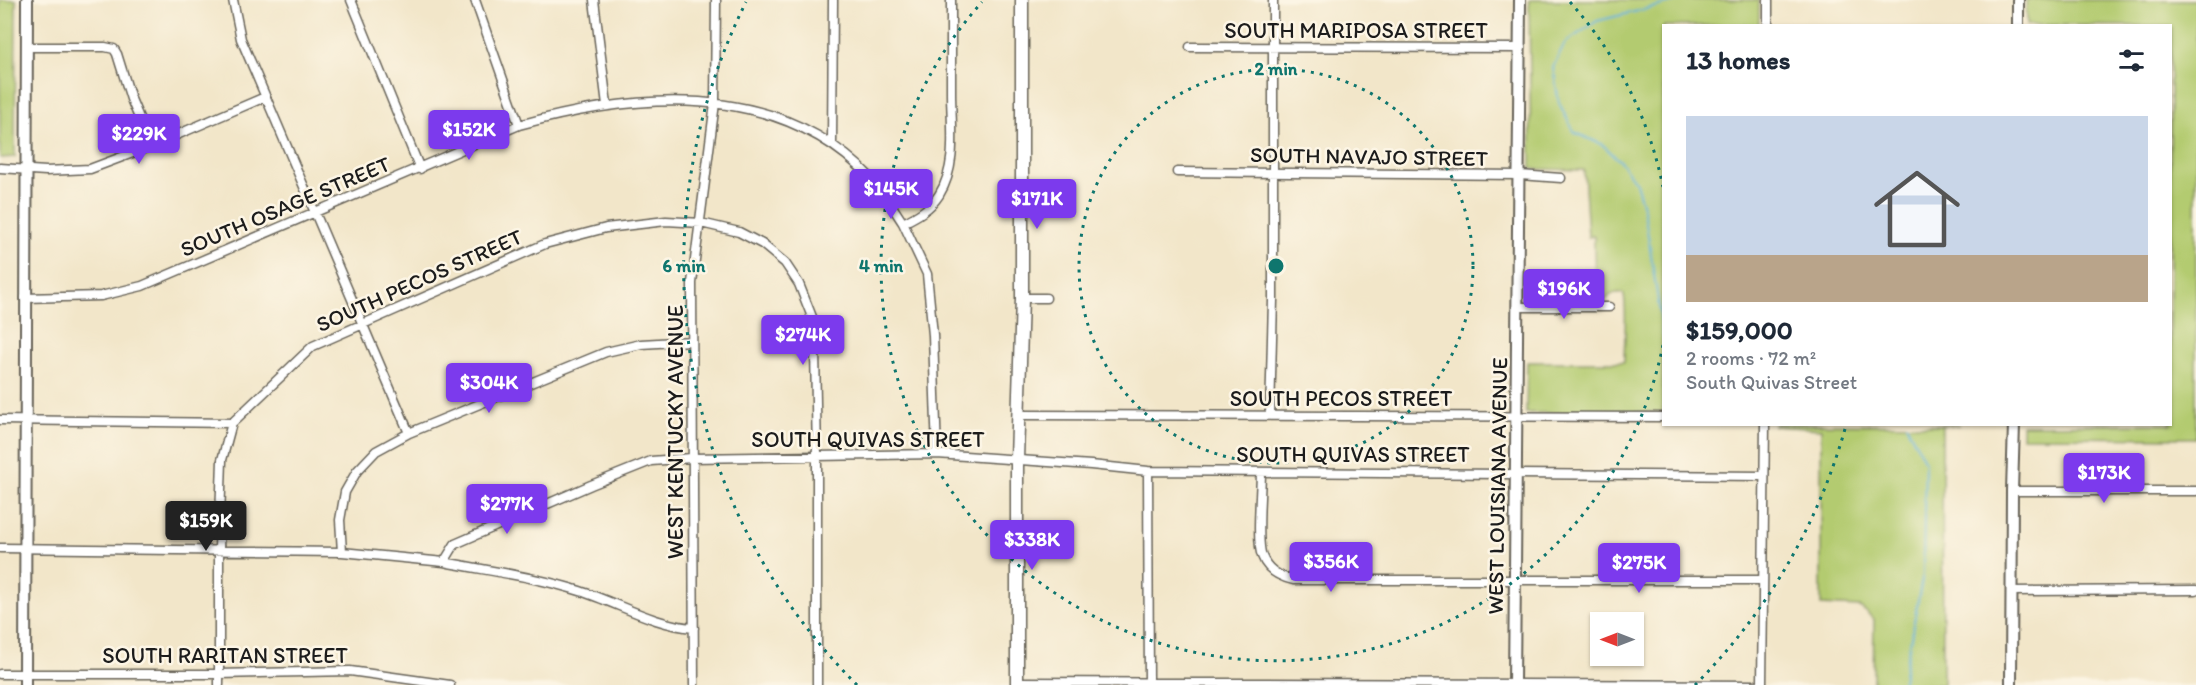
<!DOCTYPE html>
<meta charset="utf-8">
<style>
body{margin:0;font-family:Itim,sans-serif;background:#f2f2f3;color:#1f2937;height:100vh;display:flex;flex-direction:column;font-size:22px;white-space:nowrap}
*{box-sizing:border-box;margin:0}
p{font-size:20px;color:#747a83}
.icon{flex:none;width:33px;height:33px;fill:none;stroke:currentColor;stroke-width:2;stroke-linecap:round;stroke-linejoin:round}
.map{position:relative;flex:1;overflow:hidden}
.panel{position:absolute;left:1662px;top:24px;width:510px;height:402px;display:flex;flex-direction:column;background:#fff;border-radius:0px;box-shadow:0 2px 4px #0004}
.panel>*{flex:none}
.needle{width:39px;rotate:270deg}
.tools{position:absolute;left:1590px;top:612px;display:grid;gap:12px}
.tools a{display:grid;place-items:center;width:54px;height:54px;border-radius:0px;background:#fff;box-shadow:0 2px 4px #0004;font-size:30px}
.price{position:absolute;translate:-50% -51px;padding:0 14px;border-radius:6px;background:#7c3aed;color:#fff;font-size:20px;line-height:39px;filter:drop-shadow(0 2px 3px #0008)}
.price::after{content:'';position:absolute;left:50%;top:36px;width:18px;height:14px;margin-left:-9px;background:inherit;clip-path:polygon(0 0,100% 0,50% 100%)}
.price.on{background:#222;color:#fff}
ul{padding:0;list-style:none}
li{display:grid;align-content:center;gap:12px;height:318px;padding:0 24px}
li+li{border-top:2px solid #e0e1e3}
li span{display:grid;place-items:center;height:186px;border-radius:0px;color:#555}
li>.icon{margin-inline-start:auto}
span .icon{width:108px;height:108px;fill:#fffc;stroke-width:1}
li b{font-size:26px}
h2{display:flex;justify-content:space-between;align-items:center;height:72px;padding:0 24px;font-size:26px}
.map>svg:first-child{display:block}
</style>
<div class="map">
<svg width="2196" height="685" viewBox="0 0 2196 685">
<rect width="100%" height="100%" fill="#fcf5e5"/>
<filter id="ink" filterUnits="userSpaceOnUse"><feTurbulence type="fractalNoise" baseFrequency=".0167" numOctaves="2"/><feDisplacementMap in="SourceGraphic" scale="12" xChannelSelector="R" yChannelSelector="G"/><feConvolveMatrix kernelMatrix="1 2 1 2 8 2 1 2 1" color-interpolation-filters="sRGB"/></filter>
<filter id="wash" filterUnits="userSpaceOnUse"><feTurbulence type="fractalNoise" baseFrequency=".008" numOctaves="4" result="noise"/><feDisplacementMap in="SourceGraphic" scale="24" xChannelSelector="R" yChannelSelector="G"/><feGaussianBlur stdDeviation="1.35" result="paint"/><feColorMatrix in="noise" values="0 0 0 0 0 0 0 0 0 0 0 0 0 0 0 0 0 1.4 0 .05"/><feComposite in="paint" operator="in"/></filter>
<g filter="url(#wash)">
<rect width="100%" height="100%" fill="#f2e6c9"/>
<path fill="#b3cb70" stroke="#687446" stroke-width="1.5" d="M0,0h16l-1,157 -15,1z
M1529,0h230v25l-95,1 -1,386 -137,1 1,-51h97c0,-12 4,-61 -1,-69 -9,-1 -13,1 -19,9l-9,1 -1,-67 -6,1 -4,-67 -53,-1z
M2026,0h170v438l-174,-1v-12l148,-1v-398l-143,-1z
M1774,424l186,1h-18l1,260h-70l1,-66 -14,-12 -39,-2v-176l-47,-3z"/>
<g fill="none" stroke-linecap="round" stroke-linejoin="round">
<path stroke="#5db0d8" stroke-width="2" d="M1664,339l-20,-129 -8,-27 -15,-21 -18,-17 -29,-13 -15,-29 -6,-36 12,-24 32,-22 86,-21
M1902,685l21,-111 2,-112 -19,-38"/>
</g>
</g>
<g filter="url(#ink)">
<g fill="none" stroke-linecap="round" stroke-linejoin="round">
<defs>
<path id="minor" d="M233,0l8,39 168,394
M351,0l69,169
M475,0l44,125
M594,0l13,105
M1768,0v26
M27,47h78l9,2 3,5 14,45 20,47
M1190,47l331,1
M832,144l1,-144
M0,168l46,3 44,-2 61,-23 114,-49
M1177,172l343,3 41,3
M25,298l76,-2 41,-10 377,-161c118,-33 259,-45 352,53 13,14 22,30 32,45
M1022,298h24
M1518,307h91
M1019,415l645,2
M1270,415l3,-115v-300
M0,420l232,3 81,-77 232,-102 61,-16 60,-7 35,2 38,9 23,12 23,19 14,21 13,33 3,33 2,107v228
M937,454l-4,-119 -6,-61 -24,-51c14,-7 27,-14 36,-28 19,-30 12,-69 12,-103 0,-31 0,-61 0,-92
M1148,471l1,214
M1261,472c0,18 -5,70 1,84 5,14 18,21 32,24h469
M2012,491h184
M0,548l342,4 102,10 11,-18 136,-59 60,-24 41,-3 245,-4 154,11 57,6 615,5
M342,552l-2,-32 5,-28 12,-21 19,-20 33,-18 197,-81 35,-8 51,-3
M444,562c45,9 93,15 136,29 38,12 74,34 114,37
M2011,591l185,-1
M0,674h219l131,-3 100,14
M1017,682l741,3
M219,685v-136l3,-89 10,-37
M694,685l-2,-402 23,-180 1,-103
M1762,685l3,-261"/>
<path id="tertiary" d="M2018,26v-26
M25,685l2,-685
M1514,685l6,-685
M2011,685l1,-194 2,-67"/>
<path id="secondary" d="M1017,685v-226l5,-161v-298"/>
</defs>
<use href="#minor" stroke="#676359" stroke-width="11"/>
<use href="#tertiary" stroke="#676359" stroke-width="14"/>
<use href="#secondary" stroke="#676359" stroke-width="15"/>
<use href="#minor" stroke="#fff" stroke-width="8"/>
<use href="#tertiary" stroke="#fff" stroke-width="10"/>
<use href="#secondary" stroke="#fff" stroke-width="12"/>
</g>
</g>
<g fill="none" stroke="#0f766e" stroke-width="3" stroke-dasharray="3 6">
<circle cx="1276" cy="266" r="197"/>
<path d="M1663 345A395 395 0 1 1 982 2M1570 2A395 395 0 0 1 1663 187"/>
<path d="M1845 429A592 592 0 0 1 1695 685M857 685A592 592 0 0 1 746 2"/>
</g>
<g text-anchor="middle" stroke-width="5" stroke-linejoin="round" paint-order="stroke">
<g font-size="22" fill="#1c1c1c" stroke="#fcf5e5">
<text x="1356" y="38">SOUTH MARIPOSA STREET</text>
<text transform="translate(1369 156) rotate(1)" y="8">SOUTH NAVAJO STREET</text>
<text transform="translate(285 206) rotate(-23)" y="8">SOUTH OSAGE STREET</text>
<text transform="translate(419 280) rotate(-24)" y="8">SOUTH PECOS STREET</text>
<text x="1341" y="406">SOUTH PECOS STREET</text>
<text transform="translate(675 432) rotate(-90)" y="8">WEST KENTUCKY AVENUE</text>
<text x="868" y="447">SOUTH QUIVAS STREET</text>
<text x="1353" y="462">SOUTH QUIVAS STREET</text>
<text transform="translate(1497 486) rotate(-89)" y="8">WEST LOUISIANA AVENUE</text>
<text x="225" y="663">SOUTH RARITAN STREET</text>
</g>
</g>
<circle cx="1276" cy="266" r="9" fill="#0f766e" stroke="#fcf5e5" stroke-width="3"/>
<g font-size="18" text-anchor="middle" font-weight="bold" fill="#0f766e" stroke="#fcf5e5" stroke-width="5" stroke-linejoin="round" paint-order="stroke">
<text x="1276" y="75">2 min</text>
<text x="881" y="272">4 min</text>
<text x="684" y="272">6 min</text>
</g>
</svg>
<div class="tools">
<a><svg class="needle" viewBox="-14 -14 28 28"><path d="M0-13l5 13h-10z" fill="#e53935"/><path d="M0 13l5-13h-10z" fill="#747a83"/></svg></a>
</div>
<b class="price" style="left:469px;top:161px">$152K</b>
<b class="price" style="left:139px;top:165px">$229K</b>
<b class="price" style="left:891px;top:220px">$145K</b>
<b class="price" style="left:1037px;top:230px">$171K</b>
<b class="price" style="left:1564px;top:320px">$196K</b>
<b class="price" style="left:803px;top:366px">$274K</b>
<b class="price" style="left:489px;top:414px">$304K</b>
<b class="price" style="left:2104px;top:504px">$173K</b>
<b class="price" style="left:507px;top:535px">$277K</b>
<b class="price on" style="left:206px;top:552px">$159K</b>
<b class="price" style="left:1032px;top:571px">$338K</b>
<b class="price" style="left:1331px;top:593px">$356K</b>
<b class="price" style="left:1639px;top:594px">$275K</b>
<section class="panel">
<h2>13 homes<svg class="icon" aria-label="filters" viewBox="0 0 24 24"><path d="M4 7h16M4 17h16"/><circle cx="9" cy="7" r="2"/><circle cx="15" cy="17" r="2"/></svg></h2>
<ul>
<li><span style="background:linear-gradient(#c9d6e8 75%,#b9a48a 0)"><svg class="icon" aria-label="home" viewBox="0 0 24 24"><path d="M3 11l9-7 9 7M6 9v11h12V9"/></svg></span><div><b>$159,000</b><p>2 rooms · 72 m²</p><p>South Quivas Street</p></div></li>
</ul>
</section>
</div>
